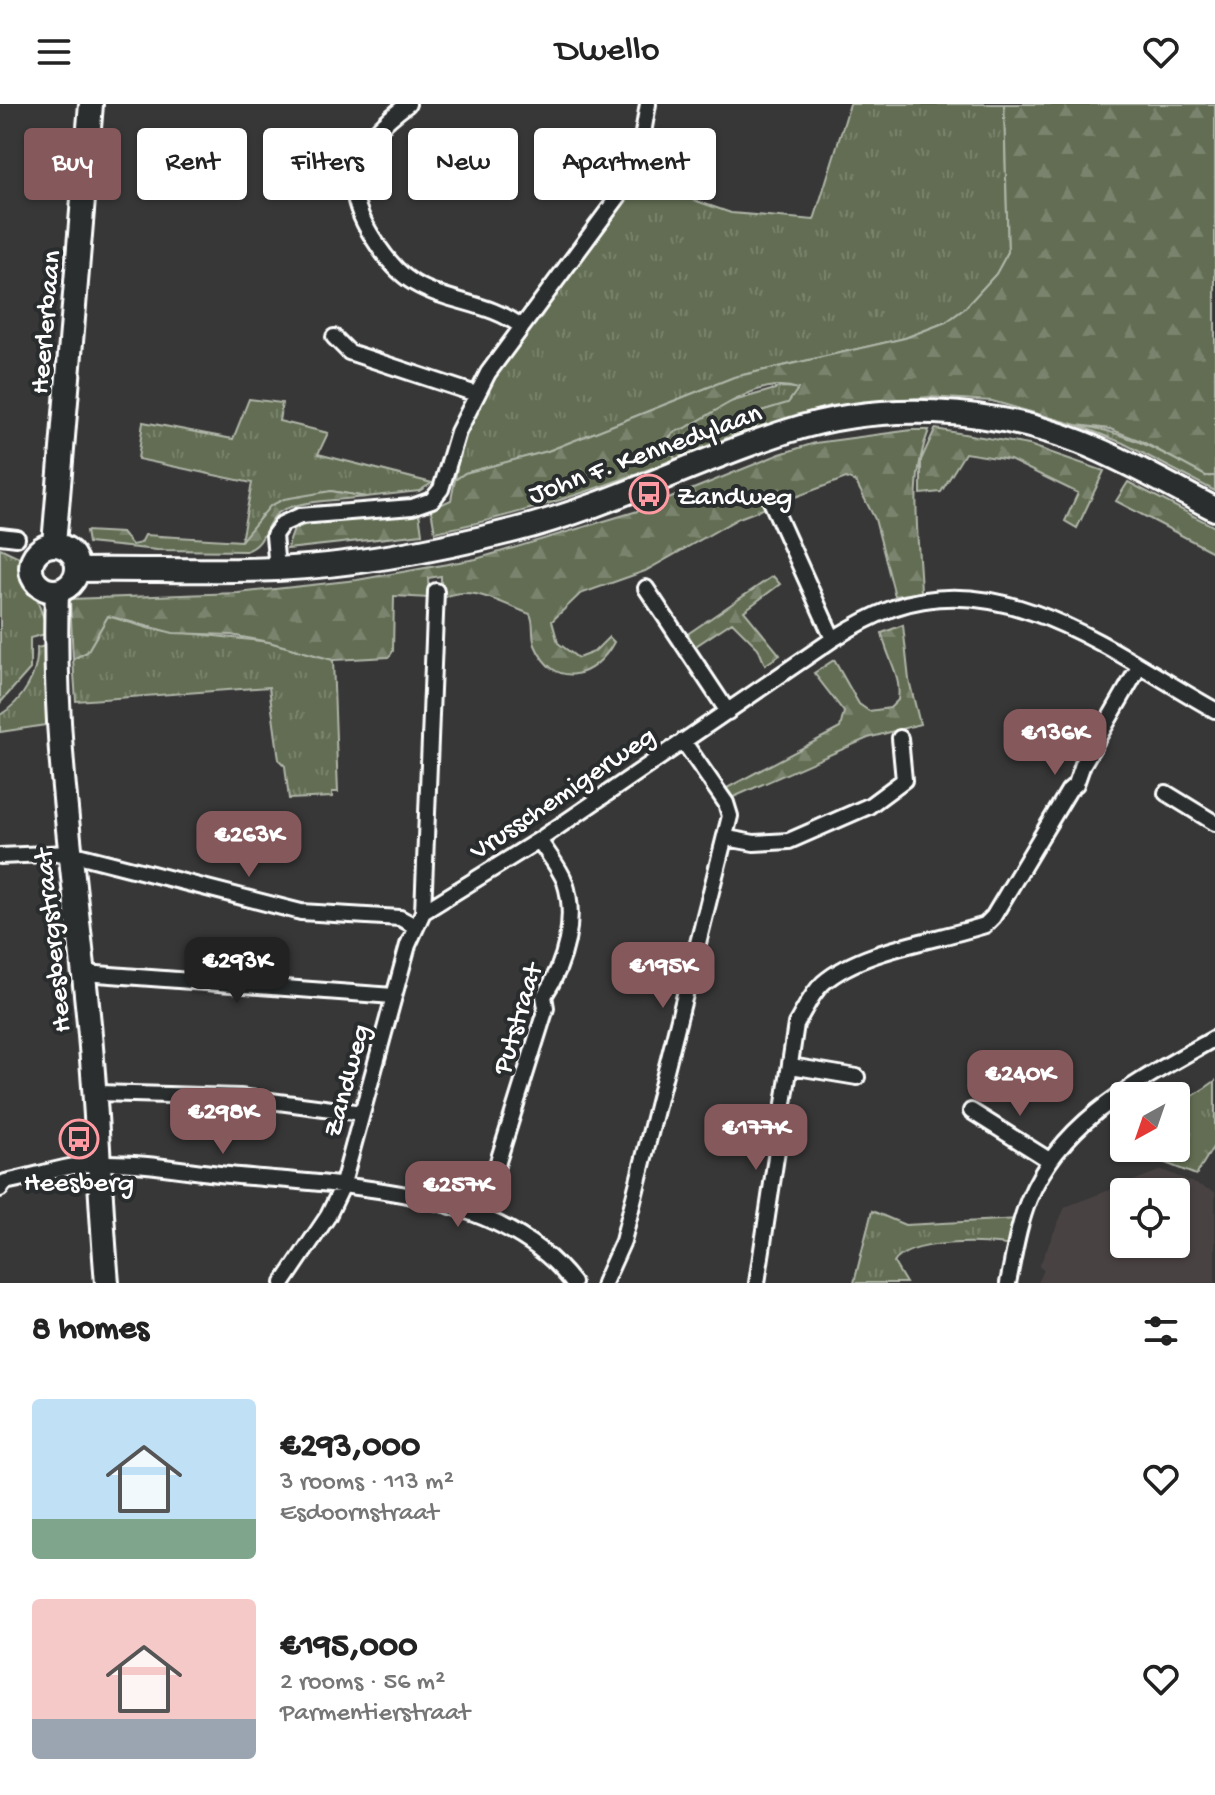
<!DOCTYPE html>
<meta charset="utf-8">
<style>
body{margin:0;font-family:"Gochi Hand",sans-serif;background:#f2f2f2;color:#222;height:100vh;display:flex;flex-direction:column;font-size:30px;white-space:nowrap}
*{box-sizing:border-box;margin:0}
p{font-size:26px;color:#767676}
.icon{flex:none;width:44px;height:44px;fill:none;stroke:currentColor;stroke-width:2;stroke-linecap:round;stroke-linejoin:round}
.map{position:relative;height:1179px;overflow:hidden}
.panel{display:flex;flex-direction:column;background:#fff;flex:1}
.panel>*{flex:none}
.guide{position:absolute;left:24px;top:24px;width:800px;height:72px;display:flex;gap:16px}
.needle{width:52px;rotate:220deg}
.tools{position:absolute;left:1110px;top:978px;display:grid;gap:16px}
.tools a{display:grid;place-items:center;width:80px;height:80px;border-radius:8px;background:#fff;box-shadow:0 2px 6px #0004;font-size:40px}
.price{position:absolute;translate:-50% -68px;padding:0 18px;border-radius:16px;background:#85585c;color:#fff;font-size:26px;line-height:52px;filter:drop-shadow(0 2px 4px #0008)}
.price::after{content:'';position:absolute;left:50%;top:48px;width:24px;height:18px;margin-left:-12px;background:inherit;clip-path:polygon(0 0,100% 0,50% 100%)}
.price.on{background:#222;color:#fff}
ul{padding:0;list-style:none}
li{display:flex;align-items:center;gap:24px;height:200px;padding:0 32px}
li span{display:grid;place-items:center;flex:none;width:224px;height:160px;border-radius:8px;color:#555}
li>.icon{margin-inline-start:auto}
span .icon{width:96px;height:96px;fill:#fffc;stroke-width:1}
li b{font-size:34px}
h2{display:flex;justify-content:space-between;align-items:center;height:96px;padding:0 32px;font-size:34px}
.tag{padding:0 28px;border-radius:8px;background:#fff;box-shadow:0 2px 6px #0004;font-size:28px;line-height:72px}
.tag.on{background:#85585c;color:#fff}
header{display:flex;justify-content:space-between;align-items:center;height:104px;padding:0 32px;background:#fff;font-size:36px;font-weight:600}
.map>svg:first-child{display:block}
</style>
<header><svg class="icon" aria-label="menu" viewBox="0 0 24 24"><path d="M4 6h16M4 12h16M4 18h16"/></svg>Dwello<svg class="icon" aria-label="heart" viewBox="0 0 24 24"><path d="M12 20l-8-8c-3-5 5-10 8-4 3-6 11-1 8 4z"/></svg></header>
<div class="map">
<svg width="1215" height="1179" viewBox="0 0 1215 1179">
<defs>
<pattern id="grass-tufts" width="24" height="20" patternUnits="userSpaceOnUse" patternTransform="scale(2)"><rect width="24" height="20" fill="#626d53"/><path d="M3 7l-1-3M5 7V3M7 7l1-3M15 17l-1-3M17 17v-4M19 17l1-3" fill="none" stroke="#7a836d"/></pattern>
<pattern id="forest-firs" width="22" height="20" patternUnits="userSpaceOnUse" patternTransform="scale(2)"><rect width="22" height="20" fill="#626d53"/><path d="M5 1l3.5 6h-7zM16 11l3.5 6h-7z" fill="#7a836d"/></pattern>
</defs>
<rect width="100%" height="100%" fill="#383737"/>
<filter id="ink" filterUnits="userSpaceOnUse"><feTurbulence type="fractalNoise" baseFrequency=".0125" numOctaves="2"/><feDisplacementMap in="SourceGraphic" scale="16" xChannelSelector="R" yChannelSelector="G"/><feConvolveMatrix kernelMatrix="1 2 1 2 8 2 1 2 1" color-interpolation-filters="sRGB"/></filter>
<g filter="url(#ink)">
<path fill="#494342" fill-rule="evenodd" d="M1162,1066l53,22v91h-177l6,-13 -5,-3 26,-60zM1124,1088h52v52h-52z"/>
<path fill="url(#grass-tufts)" stroke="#b0b6a9" stroke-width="2" d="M850,0h154l4,148 -12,22 -32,35 -18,13 -41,16 -171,39 -186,74 -83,22 -10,7 5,-33 27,-62 149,-205 95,33 83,7z
M782,283l17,1 -11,15 -50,15 -6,5 2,12 -59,24 -8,-18 8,-11 12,-3 36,-23z
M249,295l33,4 -3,18 49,12 -10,21 114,29 -13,8 -53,6 -35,-6 -70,24 -6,13 -14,13 11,-58 -114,-24 5,-37 90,17z
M1077,321c49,6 86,28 129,51h9v15l-92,-48z
M0,444l21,10 3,25 5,12 8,5 12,33 -19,5v31l-30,34z
M108,512l43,13 118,13 64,18 5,132h-6v5l-43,2 -4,-33 -6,-6 -10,-73 -193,14 -3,-42 14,-7z
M49,541l4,79 -53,8v-17c23,-14 39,-42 37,-67z
M1215,977v63l-19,31 -46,-18 -6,-9h32c0,-54 0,-38 39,-67z
M872,1107l33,14 114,-6 -7,27c-25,-5 -105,-7 -118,17l12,20h-52z"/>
<path fill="url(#forest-firs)" stroke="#b0b6a9" stroke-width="2" d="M1004,0h211v372h-9l-65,-35 -31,-12 -33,-4 -85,-24 -63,-4 -100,9 -95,29 -2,-13 6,-4 50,-15 10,-14c-38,-14 -80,23 -111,38 -10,5 -14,3 -20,14l8,18c-78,31 -158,57 -240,73l-4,-23 20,-9 4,-20 10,-7 83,-22 186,-74 171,-39 41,-16 18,-13 32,-35 12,-22z
M935,325l94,16 75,26 -27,57 -12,-7 13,-28 -68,-33 -45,-7 -24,39 -20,2v-34z
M912,326h17c-21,51 -10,108 -8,162l-26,4 -20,-77 -19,-37 -10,-4 -107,40 -94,53 -65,23 -28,27 6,22 20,15 16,-6 15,-15 5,5c-19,36 -60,49 -79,3 -4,-10 0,-22 -5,-31 -26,-9 -64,-33 -89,-14v-24l-13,2 1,20 -35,-2 -1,55 -4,6 -56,3 -64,-18 -38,-7 -58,-2 -65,-17 -21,36 -14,7 -3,-60 168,-6 119,-13 119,-21 165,-49 139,-56 35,-11z
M1128,378l87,45v26l-99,-52z
M331,387l35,6c-22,3 -71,3 -88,16 -15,12 -11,31 -32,38l-89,-1 -69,-7 -2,-12 36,2 10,12 9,-2 4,-8 96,6 29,-35 14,-7z
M419,408l3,22 -135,15 7,-20 13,-5z
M773,472l7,8 -36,27 36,44 -15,10 -7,-17 -26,-26 -38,25 -8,-12z
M903,521l6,55 11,44 -52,14 -139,61 -6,-9 117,-62 4,-16 -30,-39 20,-13 25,44 10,7 21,-3 8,-8c4,-26 -12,-43 -16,-67z"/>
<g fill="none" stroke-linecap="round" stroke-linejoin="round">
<defs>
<path id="street" d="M408,0c-52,38 -73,75 -35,134 11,18 23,34 41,45 34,20 76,19 108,44
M334,233l15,15 127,42
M770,395l63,140
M0,432l17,2
M277,465l-3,-34 8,-11 18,-8 112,-9 20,-7 9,-11 17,-57 30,-59 133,-180 20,-48 7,-41
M646,484l82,124
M1166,689l49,30
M727,734l27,5 35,-2 80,-35 35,-26 -4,-42
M0,752l70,-3 231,59 99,6 15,8
M423,808l116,-72 294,-201c19,-12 39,-23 60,-31 116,-41 226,49 322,102
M84,869l309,23
M791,962l66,11
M97,989l143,4 122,16
M971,1007l78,49
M0,1085l5,-7c31,-6 65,-18 96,-19 42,-1 86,8 128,12 110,11 271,11 344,108
M481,1112l65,-208 -2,-12c21,-32 33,-77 21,-114 -5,-14 -18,-29 -26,-42
M283,1179l45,-67 14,-29 66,-242 15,-33 13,-321
M604,1179l19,-42 107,-425 -4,-13 -43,-62
M757,1179l39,-259c8,-13 15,-30 27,-41 39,-34 113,-42 162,-58l8,-8 76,-127 7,-6 7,-20 56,-97
M1008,1179c6,-28 10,-57 21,-84 34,-82 113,-119 186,-161"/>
<path id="secondary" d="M54,440l37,-440
M31 464a23 23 0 1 1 46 0a23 23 0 1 1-46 0Z
M77,466c67,-1 133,2 200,-1 81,-4 160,-19 238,-39 95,-24 181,-70 273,-99 93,-30 201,-24 292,11 46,18 90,44 135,67
M57,487c-5,138 16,276 30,413 10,93 12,186 20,279"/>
</defs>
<use href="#street" stroke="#fff" stroke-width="20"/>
<use href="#secondary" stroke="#fff" stroke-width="28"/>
<use href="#street" stroke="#2a2d2e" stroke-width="14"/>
<use href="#secondary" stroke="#2a2d2e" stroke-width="22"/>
</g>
</g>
<defs>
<symbol id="bus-ring" viewBox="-11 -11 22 22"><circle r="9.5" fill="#2a2d2e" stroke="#ff9aa2" stroke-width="1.5"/><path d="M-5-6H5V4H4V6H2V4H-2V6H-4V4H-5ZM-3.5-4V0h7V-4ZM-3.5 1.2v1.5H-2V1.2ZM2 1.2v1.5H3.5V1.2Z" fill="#ff9aa2"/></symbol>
</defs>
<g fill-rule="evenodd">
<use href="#bus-ring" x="627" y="368" width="44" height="44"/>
<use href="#bus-ring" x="57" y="1013" width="44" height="44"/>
</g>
<g text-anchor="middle" stroke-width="8" stroke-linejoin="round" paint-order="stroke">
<g font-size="28" fill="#fff" stroke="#2a2d2e">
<text transform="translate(43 218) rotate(-85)" y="10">Heerlerbaan</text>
<text transform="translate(644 347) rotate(-20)" y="10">John F. Kennedylaan</text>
<text transform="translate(561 687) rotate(-34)" y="10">Vrusschemigerweg</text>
<text transform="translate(50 837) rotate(-96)" y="10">Heesbergstraat</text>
<text transform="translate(515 914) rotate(-73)" y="10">Putstraat</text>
<text transform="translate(344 976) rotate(-75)" y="10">Zandweg</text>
</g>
<g font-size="28" fill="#fff" stroke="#2a2d2e" text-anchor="start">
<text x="677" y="400">Zandweg</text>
<text x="79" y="1086" text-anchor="middle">Heesberg</text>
</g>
</g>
</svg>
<div class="tools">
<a><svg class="needle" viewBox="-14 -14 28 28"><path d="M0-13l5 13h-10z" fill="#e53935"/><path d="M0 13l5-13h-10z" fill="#767676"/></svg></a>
<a><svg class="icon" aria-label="locate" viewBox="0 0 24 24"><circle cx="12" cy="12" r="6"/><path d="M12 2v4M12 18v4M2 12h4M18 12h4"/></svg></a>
</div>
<b class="price" style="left:1055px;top:673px">€136K</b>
<b class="price" style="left:249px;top:775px">€263K</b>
<b class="price on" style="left:237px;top:901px">€293K</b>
<b class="price" style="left:663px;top:906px">€195K</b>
<b class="price" style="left:1020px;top:1014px">€240K</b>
<b class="price" style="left:223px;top:1052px">€298K</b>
<b class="price" style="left:756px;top:1068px">€177K</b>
<b class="price" style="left:458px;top:1125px">€257K</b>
<div class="guide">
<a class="tag on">Buy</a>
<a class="tag">Rent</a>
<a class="tag">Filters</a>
<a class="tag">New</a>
<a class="tag">Apartment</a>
</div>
</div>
<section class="panel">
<h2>8 homes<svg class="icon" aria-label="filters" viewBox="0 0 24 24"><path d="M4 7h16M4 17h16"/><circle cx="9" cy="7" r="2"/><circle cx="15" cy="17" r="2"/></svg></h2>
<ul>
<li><span style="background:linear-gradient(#bfe0f5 75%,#7fa58c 0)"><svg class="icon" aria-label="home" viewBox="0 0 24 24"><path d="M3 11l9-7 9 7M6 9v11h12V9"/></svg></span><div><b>€293,000</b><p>3 rooms · 113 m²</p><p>Esdoornstraat</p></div><svg class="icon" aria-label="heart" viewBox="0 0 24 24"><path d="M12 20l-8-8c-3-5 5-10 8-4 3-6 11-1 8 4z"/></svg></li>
<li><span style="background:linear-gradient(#f6c9c9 75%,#9aa5b1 0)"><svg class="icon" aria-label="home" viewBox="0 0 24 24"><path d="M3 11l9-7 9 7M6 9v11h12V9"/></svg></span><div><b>€195,000</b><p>2 rooms · 56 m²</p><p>Parmentierstraat</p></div><svg class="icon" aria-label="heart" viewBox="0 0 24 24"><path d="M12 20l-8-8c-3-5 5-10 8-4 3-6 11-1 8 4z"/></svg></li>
</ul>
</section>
